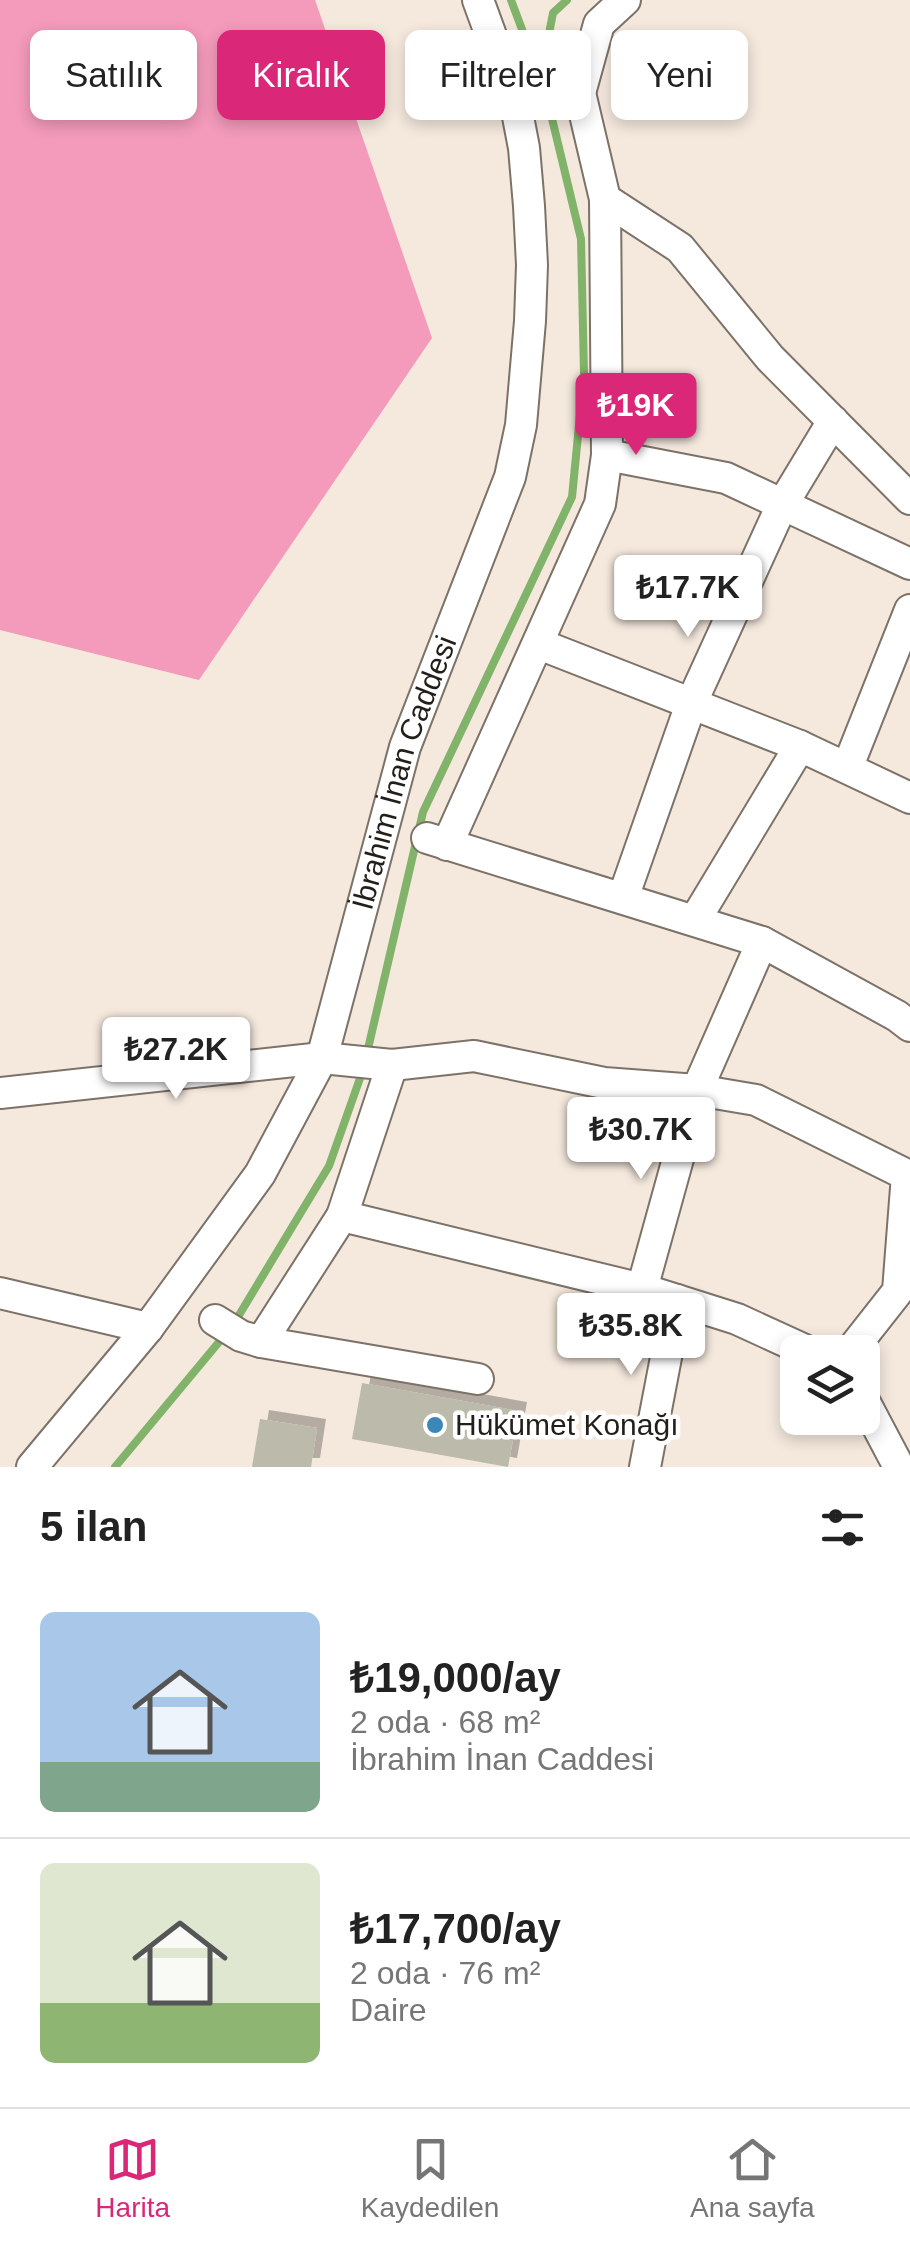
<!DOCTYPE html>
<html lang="tr">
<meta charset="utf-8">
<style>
body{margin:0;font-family:Arial,sans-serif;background:#f6f6f6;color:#222;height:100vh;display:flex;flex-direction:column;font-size:38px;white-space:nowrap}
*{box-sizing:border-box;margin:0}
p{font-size:32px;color:#767676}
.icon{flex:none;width:55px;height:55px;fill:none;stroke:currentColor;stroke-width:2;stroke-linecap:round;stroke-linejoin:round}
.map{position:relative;height:1467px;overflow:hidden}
.details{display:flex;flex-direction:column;background:#fff;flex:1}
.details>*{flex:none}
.banner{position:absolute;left:30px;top:30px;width:850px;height:90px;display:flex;gap:20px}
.controls{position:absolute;left:780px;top:1335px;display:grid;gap:20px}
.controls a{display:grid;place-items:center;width:100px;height:100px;border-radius:15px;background:#fff;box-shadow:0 5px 15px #0003;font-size:50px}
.price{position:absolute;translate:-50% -85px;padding:0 22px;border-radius:10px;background:#fff;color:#222;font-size:32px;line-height:65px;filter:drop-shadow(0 2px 5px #0008)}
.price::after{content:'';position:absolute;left:50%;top:60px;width:30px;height:22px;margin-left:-15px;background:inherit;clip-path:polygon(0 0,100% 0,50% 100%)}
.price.on{background:#db2777;color:#fff}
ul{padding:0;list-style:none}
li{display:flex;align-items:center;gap:30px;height:250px;padding:0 40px}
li+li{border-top:2px solid #e0e0e0}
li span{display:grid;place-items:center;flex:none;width:280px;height:200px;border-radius:15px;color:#555}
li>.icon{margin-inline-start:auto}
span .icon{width:120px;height:120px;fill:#fffc;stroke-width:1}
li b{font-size:42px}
h2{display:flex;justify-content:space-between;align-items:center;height:120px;padding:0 40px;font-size:42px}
.chip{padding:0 35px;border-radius:15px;background:#fff;box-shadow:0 5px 15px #0003;font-size:35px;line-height:90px}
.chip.on{background:#db2777;color:#fff}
.menu{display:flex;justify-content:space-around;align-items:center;height:140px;border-top:2px solid #e0e0e0;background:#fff;font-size:28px;color:#767676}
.menu a{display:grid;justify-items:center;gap:5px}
.menu .on{color:#db2777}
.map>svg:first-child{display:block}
</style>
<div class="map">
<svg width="910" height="1467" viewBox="0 0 910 1467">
<defs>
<filter id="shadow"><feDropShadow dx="9" dy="-9" stdDeviation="0" flood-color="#0004"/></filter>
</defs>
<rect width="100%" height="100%" fill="#f5e9de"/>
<path fill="#f49abb" d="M0,0h315l117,338 -233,342 -199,-50z"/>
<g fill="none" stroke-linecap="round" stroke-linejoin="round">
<path stroke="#81b36a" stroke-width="8" d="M511,0l33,88
M541,75l12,-62 14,-13
M367,1053l56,-241 149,-315 12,-123 -3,-135 -33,-137
M233,1325l96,-159 35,-99
M115,1467l109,-131"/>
</g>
<path fill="#bbbaab" filter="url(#shadow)" d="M362,1383l156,28 -10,56 -156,-28z
M260,1419l57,9 -6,39h-59z"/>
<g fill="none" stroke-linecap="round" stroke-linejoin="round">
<defs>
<g id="minor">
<path d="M580,93l19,-69 26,-24"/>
<path d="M605,199l75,49 90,110 140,141"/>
<path d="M607,455l119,23 184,86"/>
<path d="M539,644l261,102 110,52"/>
<path d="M848,766l62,-156"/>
<path d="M427,838l335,104 135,74 13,10"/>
<path d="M447,845l153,-341 7,-49 -2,-256 -25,-106 -65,8"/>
<path d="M623,898l68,-194 90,-197 52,-86"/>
<path d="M695,920l105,-174"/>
<path d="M0,1093l322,-35 70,7 82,-9 130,27 93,7 59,10 151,75 -9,116 -48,61"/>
<path d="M342,1216l300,73 95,30 72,33"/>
<path d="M642,1289l55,-199 65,-148"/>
<path d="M0,1293l148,35"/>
<path d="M215,1320l26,16 20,6 217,37"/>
<path d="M261,1342l81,-126 50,-151"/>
<path d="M862,1397l37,70"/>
<path id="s1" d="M32,1467l116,-139 112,-154 62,-116 83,-311 105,-270 11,-52 9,-104 2,-56 -3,-59 -5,-58 -9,-47 -37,-101"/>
<path d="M645,1467l32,-167"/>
</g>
</defs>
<use href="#minor" stroke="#7c7268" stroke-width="34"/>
<use href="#minor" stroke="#fff" stroke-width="30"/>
</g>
<circle fill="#3b87ba" stroke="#fff" stroke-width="4" cx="435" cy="1425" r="10"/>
<g text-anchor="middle" stroke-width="9" stroke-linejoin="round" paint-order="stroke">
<g font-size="30" fill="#221e1a" stroke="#fff">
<text dy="10" stroke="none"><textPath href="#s1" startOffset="800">İbrahim İnan Caddesi</textPath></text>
</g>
<g font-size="30" fill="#221e1a" stroke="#fff" text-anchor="start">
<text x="455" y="1435">Hükümet Konağı</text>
</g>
</g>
</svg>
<div class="controls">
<a><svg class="icon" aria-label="layers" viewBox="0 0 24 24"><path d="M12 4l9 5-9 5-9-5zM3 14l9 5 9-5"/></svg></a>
</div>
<b class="price on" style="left:636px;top:458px">₺19K</b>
<b class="price" style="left:688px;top:640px">₺17.7K</b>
<b class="price" style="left:176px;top:1102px">₺27.2K</b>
<b class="price" style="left:641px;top:1182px">₺30.7K</b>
<b class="price" style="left:631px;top:1378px">₺35.8K</b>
<div class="banner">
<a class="chip">Satılık</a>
<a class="chip on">Kiralık</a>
<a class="chip">Filtreler</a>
<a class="chip">Yeni</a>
</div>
</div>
<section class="details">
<h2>5 ilan<svg class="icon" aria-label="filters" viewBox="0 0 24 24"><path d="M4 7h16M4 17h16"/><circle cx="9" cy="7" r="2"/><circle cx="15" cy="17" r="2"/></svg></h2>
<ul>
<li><span style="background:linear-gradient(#a9c7e8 75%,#7fa58c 0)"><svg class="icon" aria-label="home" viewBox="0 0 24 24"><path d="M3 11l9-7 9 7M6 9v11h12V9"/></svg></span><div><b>₺19,000/ay</b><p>2 oda · 68 m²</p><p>İbrahim İnan Caddesi</p></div></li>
<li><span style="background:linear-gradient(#dfe7d0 70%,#8fb573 0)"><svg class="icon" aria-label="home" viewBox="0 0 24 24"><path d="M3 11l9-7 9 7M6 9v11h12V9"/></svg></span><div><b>₺17,700/ay</b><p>2 oda · 76 m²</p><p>Daire</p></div></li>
</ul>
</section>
<nav class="menu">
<a class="on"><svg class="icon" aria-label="map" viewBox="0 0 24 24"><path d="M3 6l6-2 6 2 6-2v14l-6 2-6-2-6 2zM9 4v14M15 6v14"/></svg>Harita</a>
<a><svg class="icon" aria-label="saved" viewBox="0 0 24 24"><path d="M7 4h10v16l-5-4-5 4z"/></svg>Kaydedilen</a>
<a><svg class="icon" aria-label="home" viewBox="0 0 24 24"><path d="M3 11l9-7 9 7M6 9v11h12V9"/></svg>Ana sayfa</a>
</nav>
